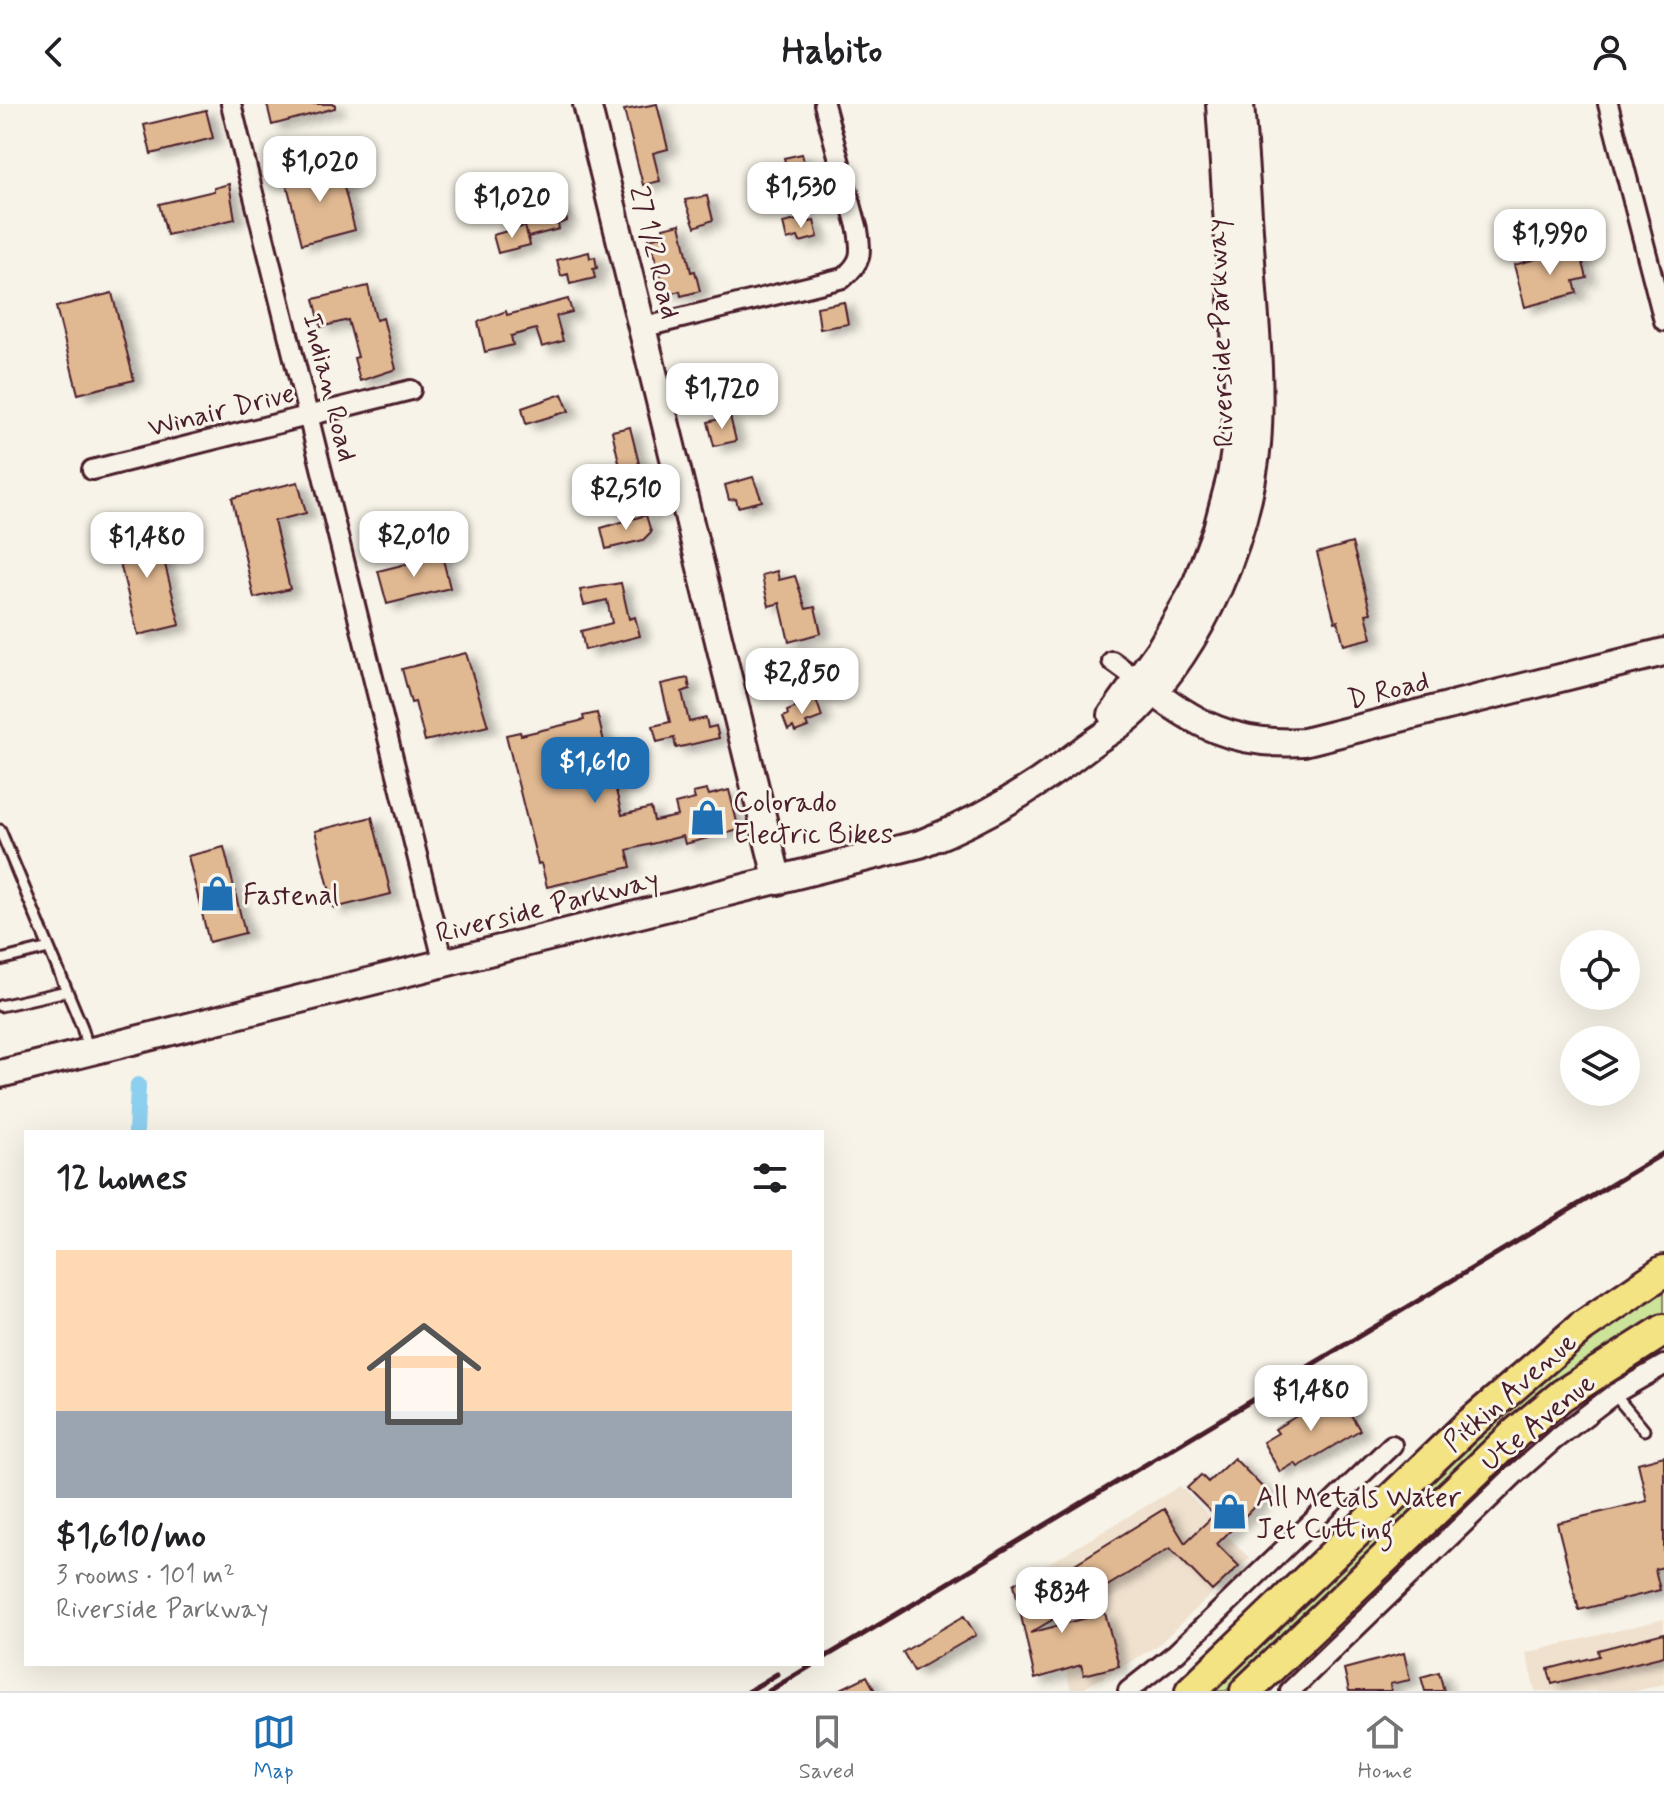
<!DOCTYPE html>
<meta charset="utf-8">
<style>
body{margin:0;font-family:Mynerve,sans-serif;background:#f6f6f6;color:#202124;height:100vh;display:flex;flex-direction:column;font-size:30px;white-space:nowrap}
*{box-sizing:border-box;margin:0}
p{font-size:26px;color:#757577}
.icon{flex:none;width:44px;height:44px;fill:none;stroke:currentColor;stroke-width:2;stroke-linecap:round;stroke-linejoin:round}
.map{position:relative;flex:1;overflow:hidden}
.panel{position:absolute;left:24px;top:1026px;width:800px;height:536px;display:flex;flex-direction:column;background:#fff;border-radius:0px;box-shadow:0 8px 32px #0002}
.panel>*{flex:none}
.tools{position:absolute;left:1560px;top:826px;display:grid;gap:16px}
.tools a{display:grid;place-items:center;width:80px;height:80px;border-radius:50%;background:#fff;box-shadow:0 8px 32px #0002;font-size:40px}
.price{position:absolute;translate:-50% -68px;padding:0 18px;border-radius:16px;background:#fff;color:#222;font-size:26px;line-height:52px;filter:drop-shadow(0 2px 4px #0008)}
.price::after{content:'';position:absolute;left:50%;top:48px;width:24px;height:18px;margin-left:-12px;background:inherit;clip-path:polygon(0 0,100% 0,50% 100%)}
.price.on{background:#1f6fb2;color:#fff}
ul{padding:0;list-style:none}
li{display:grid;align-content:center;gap:16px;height:424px;padding:0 32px}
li+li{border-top:2px solid #e0e0e0}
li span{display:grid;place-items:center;height:248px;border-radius:0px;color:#555}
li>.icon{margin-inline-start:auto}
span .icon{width:144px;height:144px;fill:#fffc;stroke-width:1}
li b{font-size:34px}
h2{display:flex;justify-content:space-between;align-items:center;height:96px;padding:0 32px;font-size:34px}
header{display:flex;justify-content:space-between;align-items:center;height:104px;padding:0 32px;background:#fff;font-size:36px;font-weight:700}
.tab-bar{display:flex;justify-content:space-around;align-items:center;height:112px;border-top:2px solid #e0e0e0;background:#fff;font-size:22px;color:#757577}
.tab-bar a{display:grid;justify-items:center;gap:4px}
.tab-bar .on{color:#1f6fb2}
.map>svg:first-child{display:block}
</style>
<header><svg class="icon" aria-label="back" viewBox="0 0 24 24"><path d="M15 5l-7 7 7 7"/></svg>Habito<svg class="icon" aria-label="person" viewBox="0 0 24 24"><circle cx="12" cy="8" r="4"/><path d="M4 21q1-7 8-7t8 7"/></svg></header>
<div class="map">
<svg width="1664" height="1587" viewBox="0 0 1664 1587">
<defs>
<filter id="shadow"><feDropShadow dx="9" dy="5" stdDeviation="4" flood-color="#0004"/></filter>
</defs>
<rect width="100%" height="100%" fill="#f7f3e8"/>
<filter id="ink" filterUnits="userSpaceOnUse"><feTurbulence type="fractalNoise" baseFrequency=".0125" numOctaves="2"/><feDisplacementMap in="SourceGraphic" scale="16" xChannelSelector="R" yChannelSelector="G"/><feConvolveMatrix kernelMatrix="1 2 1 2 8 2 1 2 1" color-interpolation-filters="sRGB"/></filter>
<g filter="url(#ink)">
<path fill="#f0e1ce" d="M1180,1382l69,72 -92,88 -78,45h-8l-30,-123z
M1664,1515v65l-28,7h-101l-9,-38z"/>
<path fill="#cbe49a" stroke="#8a8262" stroke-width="2" d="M1664,1180v33l-46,24 -75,52 -113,102 -204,196h-19l320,-304z"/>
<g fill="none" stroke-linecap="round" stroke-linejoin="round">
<path stroke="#8dcfef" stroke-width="16" d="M136,1028l2,-47"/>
</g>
<path fill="#e0b891" stroke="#4a1f2b" stroke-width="2" filter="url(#shadow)" d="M267,0h68v4l-63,17z
M657,0l11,45 -15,4 7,28 -17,4 -19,-75z
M206,6l7,28 -62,16 -7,-29z
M802,50l5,19 -18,5 -5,-20z
M338,60l17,66 -53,14 -17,-67z
M229,80l6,35 -68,16 -8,-31 55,-13v-3z
M707,92l6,24 -18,7 -10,-27z
M563,101l4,16 -9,3 1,5 -31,8 -6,-21z
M809,113l1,5 4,-1 4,16 -18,5 -2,-5 -11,3 -4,-17z
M680,120l11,48 4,-1 5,20 -19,5 -1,-5 -12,3 -1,-5h-2l-16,-50 16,-4 -2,-7z
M525,122l5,19 -32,8 -5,-18z
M1579,143l8,31 -13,3 3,12 -52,14 -11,-42z
M589,148l1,6 5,-1 2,11 -4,1 2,9 -25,6 -2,-10 -7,2 -4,-16z
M368,182l8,34 7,-2 13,51 -36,12 -6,-23 4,-1 -10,-37 -27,7 -7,-28z
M112,189l22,87 -56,14 -22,-87z
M568,195l4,13 -16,4 7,25 -21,6 -6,-18 -25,7 2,9 -28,7 -7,-30 28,-11 1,4z
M844,198l4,22 -28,5 -3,-22z
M562,290l7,17 -43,13 -4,-16z
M730,312l6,25 -22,5 -6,-24z
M630,323l13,53 -5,1 1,4 -18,5 -5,-18 5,-1 -9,-40z
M753,373l9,24 -24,6 -2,-8 -7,1 -4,-15z
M298,378l8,31 -32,8 16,68 -36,9 -22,-100z
M646,411l5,17 -8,8 -37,9 -5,-21z
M155,420l25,101 -42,10 -25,-100z
M1352,439l19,70 -5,1 6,24 -28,7 -6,-24 -3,1 -18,-69z
M442,451l8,33 -63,16 -9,-33z
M777,467l2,9 16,-4 11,33 9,-2 6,26 -32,9 -9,-39 -11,3 -5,-20 -2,-11z
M621,479l8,36 6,-2 5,19 -55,14 -4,-19 31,-8 -5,-23 -23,5 -4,-15z
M466,549l22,73 -63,15 -10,-39 -4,1 -9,-34z
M688,574l2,11 -8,3 7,30 17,-4 2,10 8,-2 3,12 -43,10 -2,-10 -17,4 -4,-16 17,-4 -9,-38z
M816,595l6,18 -16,6 2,4 -13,5 -2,-5 -5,3 -5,-13 5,-2 -1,-4z
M597,609l25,102 29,-7 3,13 24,-5 -3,-12 20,-5 -2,-6 14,-3 2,5 20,-5 10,40 -54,14 -2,-8 -56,14 4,17 -84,20 -6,-24 -3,1 -32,-129 14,-3 1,3 63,-15 -1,-4z
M372,713l19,77 -57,14 -19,-77z
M224,743l21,86 -36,9 -21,-86z
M1337,1288l23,38 -62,37 -3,-4 -15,9 -17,-30 15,-9 -3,-4z
M1664,1352v111l-9,2 5,21 -81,20 -22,-87 90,-22 -9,-38z
M1234,1354l34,35 -51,51 22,22 -27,25 -42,-43 -94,57 -19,-30 107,-66 21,34 29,-28 -27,-27 14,-13 7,7z
M1034,1468h6l12,48 -22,13 75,-20 14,53 -35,9 -3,-10 -46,14 -21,-95z
M964,1512l12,19 -62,36 -11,-19z
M1664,1529v23l-112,28 -4,-15 51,-13 -1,-6z
M1404,1549l6,27 -20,4 1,7h-42l-5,-22z
M1439,1568l5,19h-19l-4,-14z
M867,1572l8,15h-38z"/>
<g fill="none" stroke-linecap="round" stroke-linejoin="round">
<defs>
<path id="lane" d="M0,726l82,197 6,22
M0,856l49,-12
M0,902l67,-15
M1614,1290l30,36"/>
<path id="street" d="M231,0l213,860
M1608,0l56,217
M641,224l202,-50c19,-16 19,-24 15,-48l-34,-126
M92,366l319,-80
M1112,557l26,19
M1128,1587l48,-38 216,-208
M1290,1587l224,-216 40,-35 60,-46 50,-29"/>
<path id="secondary" d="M587,0l191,777
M1141,578c54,43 93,64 163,60l360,-90
M1112,611l48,-66 34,-59 23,-61 14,-53 5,-32 2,-68 -18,-272
M0,970l920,-230c62,-24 115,-56 167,-97 16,-12 35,-22 49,-36 68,-68 111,-172 121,-267 4,-51 0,-102 -4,-152 -4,-63 -8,-125 -13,-188"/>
<path id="primary" d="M1191,1587l274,-263 117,-101 82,-56
M1246,1587l271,-259 45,-37 102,-65"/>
</defs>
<use href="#lane" stroke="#4a1f2b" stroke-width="15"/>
<use href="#street" stroke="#4a1f2b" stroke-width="24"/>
<use href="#secondary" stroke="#4a1f2b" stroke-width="32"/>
<use href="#primary" stroke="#4a1f2b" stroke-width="36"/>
<use href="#lane" stroke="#f7f3e8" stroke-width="9"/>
<use href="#street" stroke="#f7f3e8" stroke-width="18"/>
<use href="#secondary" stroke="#f7f3e8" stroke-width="26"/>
<use href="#primary" stroke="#f4e382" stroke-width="30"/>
<path stroke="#4a1f2b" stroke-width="5" d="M822,1555l842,-506
M749,1587l28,-17
M769,1587l45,-27"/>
</g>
</g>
<defs>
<symbol id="shop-bare" viewBox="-9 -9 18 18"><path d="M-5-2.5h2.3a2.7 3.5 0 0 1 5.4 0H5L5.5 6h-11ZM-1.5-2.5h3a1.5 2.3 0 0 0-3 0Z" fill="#1f6fb2" stroke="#f7f3e8" stroke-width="2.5" paint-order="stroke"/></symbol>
</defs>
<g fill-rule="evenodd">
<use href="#shop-bare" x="682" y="688" width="51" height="51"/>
<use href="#shop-bare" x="192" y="764" width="51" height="51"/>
<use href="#shop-bare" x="1204" y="1382" width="51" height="51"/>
</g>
<g text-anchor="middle" stroke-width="6" stroke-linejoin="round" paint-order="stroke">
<g font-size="28" fill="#4a1f2b" stroke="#f7f3e8">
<text transform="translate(656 148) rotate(76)" y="10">27 1/2 Road</text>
<text transform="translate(1219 229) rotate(-92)" y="10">Riverside Parkway</text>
<text transform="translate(331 283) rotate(76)" y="10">Indian Road</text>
<text transform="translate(221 305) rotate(-14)" y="10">Winair Drive</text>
<text transform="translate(1388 585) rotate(-14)" y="10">D Road</text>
<text transform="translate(547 801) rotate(-14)" y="10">Riverside Parkway</text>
<text transform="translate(1509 1287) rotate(-41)" y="10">Pitkin Avenue</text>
<text transform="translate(1537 1317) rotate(-39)" y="10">Ute Avenue</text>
</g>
<g font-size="28" fill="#4a1f2b" stroke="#f7f3e8" text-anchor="start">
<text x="733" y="707">Colorado<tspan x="733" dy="32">Electric Bikes</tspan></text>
<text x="243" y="800">Fastenal</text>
<text x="1256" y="1402">All Metals Water<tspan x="1256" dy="32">Jet Cutting</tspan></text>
</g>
</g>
</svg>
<div class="tools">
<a><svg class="icon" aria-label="locate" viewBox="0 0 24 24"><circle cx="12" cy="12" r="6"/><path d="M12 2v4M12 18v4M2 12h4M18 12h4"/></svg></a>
<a><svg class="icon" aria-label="layers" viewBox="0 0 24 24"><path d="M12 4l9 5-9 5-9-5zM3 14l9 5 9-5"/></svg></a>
</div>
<b class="price" style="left:320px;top:100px">$1,020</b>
<b class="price" style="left:801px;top:126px">$1,530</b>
<b class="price" style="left:512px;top:136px">$1,020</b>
<b class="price" style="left:1550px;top:173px">$1,990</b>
<b class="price" style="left:722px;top:327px">$1,720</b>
<b class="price" style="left:626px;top:428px">$2,510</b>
<b class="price" style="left:414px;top:475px">$2,010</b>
<b class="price" style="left:147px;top:476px">$1,480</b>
<b class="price" style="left:802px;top:612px">$2,850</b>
<b class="price on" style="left:595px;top:701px">$1,610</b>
<b class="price" style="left:1311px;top:1329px">$1,480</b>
<b class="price" style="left:1062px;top:1531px">$834</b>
<section class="panel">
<h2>12 homes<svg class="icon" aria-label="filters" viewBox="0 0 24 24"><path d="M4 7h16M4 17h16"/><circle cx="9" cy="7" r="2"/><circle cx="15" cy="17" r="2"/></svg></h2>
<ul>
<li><span style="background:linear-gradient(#ffd9b3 65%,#9aa5b1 0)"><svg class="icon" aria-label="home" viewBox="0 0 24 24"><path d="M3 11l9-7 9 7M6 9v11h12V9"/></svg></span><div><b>$1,610/mo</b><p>3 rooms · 101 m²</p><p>Riverside Parkway</p></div></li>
</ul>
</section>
</div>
<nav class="tab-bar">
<a class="on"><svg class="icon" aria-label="map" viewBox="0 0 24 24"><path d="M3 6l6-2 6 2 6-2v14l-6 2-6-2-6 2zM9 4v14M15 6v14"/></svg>Map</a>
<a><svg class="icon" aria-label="saved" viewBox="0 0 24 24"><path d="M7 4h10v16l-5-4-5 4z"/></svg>Saved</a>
<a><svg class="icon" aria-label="home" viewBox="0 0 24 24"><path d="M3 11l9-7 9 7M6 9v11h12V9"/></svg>Home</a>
</nav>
